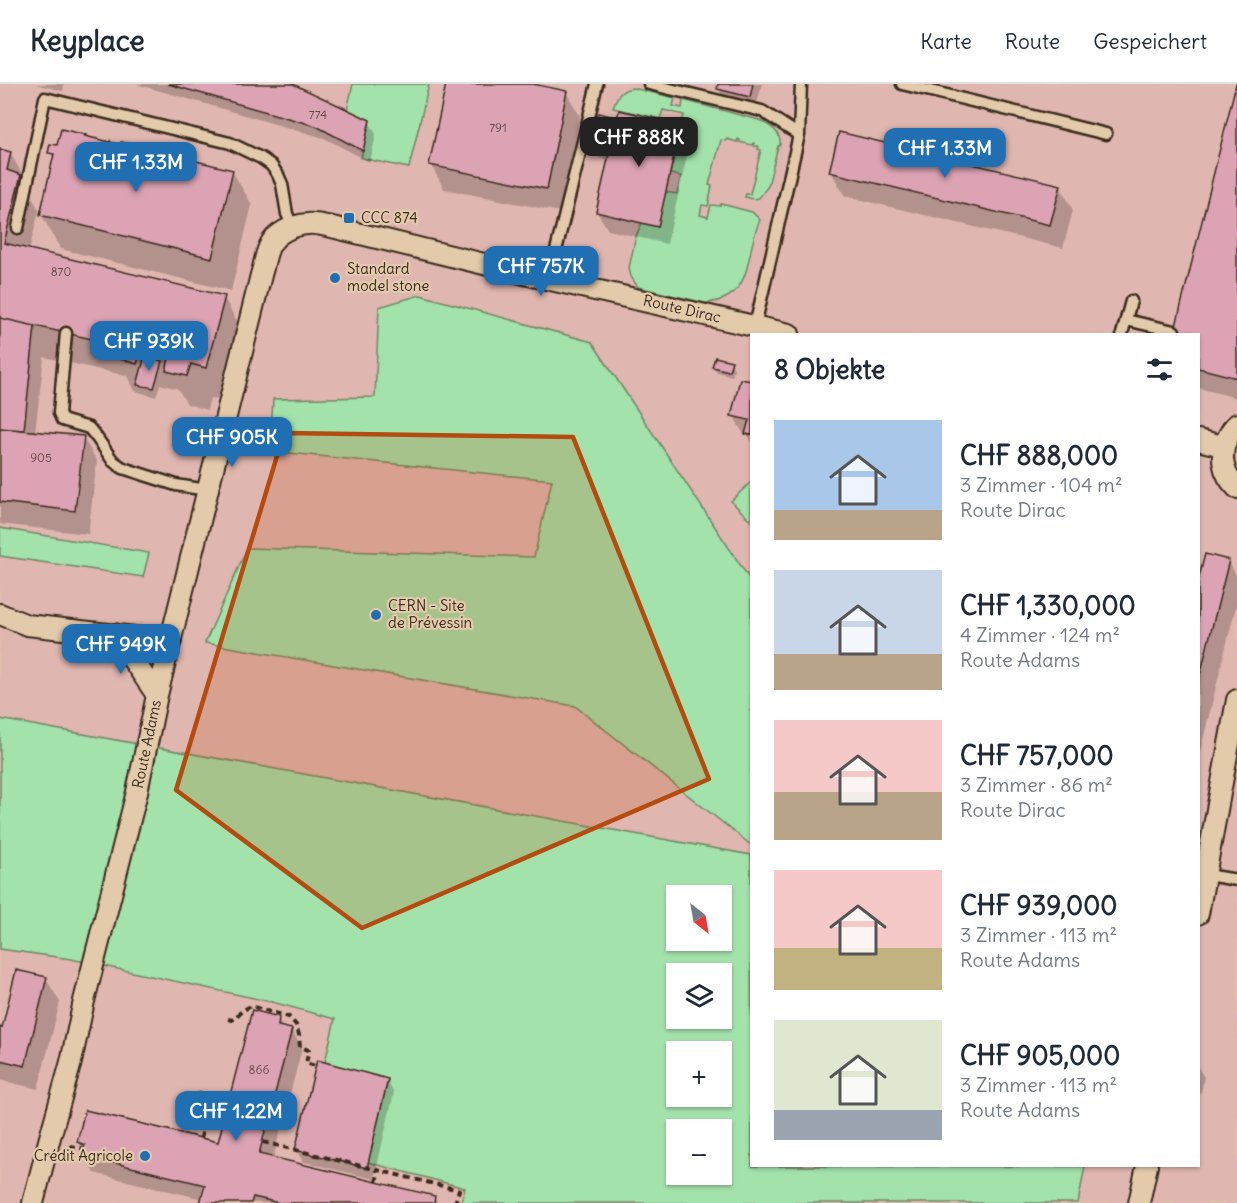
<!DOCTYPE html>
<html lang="de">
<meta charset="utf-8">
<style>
body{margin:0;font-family:Delius,sans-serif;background:#f2f2f3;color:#1f2937;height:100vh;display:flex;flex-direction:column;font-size:22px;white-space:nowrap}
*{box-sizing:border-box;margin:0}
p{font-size:20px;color:#747a83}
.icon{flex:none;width:33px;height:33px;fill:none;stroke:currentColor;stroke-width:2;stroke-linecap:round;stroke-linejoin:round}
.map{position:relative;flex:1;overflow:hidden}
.details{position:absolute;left:750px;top:249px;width:450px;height:834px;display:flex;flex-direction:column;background:#fff;border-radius:0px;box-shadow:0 2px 4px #0004}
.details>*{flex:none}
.needle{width:39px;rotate:149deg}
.tools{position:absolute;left:666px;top:801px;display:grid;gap:12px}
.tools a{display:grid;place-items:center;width:66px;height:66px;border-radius:0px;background:#fff;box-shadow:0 2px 4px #0004;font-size:30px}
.price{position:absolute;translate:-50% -51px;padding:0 14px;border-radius:12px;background:#1f6fb2;color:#fff;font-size:20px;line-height:39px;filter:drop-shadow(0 2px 3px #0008)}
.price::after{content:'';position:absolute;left:50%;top:36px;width:18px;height:14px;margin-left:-9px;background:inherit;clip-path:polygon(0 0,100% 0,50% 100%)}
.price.active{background:#222;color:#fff}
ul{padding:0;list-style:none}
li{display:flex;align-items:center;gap:18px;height:150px;padding:0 24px}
li span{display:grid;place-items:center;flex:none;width:168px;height:120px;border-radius:0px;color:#555}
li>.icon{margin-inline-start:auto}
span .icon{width:72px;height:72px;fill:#fffc;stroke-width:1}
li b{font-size:26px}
h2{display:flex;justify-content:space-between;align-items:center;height:72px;padding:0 24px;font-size:26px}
header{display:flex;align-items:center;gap:36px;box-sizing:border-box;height:84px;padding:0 30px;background:#fff;border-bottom:2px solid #e0e1e3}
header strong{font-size:28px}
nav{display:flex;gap:33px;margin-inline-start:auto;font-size:21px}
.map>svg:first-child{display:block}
</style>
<header>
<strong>Keyplace</strong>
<nav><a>Karte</a><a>Route</a><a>Gespeichert</a></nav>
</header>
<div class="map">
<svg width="1237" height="1119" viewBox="0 0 1237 1119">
<rect width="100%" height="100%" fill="#e1beae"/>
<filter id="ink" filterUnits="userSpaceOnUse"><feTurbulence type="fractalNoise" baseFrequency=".0167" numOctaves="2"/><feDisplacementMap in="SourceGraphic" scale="12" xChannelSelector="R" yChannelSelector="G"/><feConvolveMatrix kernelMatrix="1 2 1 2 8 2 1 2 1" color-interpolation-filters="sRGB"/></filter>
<g filter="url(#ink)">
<path fill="#e0b6b0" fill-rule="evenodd" d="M0,0h1237v1119h-1237zM752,250h446v832h-446zM676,812h46v44h-46zM676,890h46v44h-46zM676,968h46v44h-46zM676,1046h46v44h-46z"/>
<path fill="#a3e2aa" stroke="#6f8664" stroke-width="1.5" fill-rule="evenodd" d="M353,0h76l-20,84 -48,-10 9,-37 -23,-11z
M633,4l42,10 -2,8 9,2 1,-8 76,20c10,5 23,12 21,25l-2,1 -10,40 -9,12 -6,1 -8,-2 1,-3h4l11,-44 -3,-1v-3h-4v-3h-1l-1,2 -13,-3 1,-2 -2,-1 -1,3 -10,-3 -1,2 -5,-1 -12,45 3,1 -4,20 -6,-1 -2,10 8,2 3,-12 9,1 1,-2 31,8 8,8c-16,32 -4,80 -55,83l-67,-16 -7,-10 -2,-9 7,-32 6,-13 24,-31 11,2 4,-18 -11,-2 14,-59 -21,-5 -3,9 -47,-11c3,-11 8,-19 20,-20z
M420,211l172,47 159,239v264l-176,-139 -370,-63 42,-95 287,9 18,-77 -282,-29 3,-52 102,-2 4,-90z
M751,398v39l-20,-20z
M0,444l149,25 -6,24 -143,-21z
M0,635l751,136 1,311h333l-7,37h-617l4,-15 -98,-26 21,-82 -63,-18 10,-43 -63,-17 -201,-43 -71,-10zM676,812h46v44h-46zM676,890h46v44h-46zM676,968h46v44h-46zM676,1046h46v44h-46z"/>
<path fill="#0003" d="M35,0h29l-1,7z
M136,0h154l79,38 7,12 -6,28 -46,-24z
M447,0h79l40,8 14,24 -20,96 -116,-23 -13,-24z
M720,0h42l-6,24 -31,-7 -6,-12z
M1237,2v312l-39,-10v-54h-23z
M619,36l61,5 10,18 -23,101 -59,-14 -11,-18 12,-52 -9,-2 -7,-11z
M109,60l123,27 20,34 -21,86 -170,-42 -22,-38 -10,40 195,47 19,34 -18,69 -15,-3 -3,12 -20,-6 -9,-15 -18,-5 -4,13 -21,-6 -8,-15 -83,-19 -9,75 48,6 14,23 -9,73 -88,-10v-374l10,3 20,34 -1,4 12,23 14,-54 -4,-7z
M831,88l229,14 13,24 -10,38 -218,-52z
M731,279l3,5 -2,8 -15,-4 -3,-5z
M752,299v59l-5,-8 -4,-1 -10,-18z
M1228,477l9,16v25l-39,158v-172z
M46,895l14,23 -22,87 -38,-9v-51l3,1z
M278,935l6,10 7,1 11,18 -29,111 161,39 4,5h-236l1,-4 -109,-26 -10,-18v-3l-6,-10 142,2z
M1198,983l6,10 -3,16 -3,-1z
M387,997l7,12 -20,86 -70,-17 -7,-12z"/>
<path fill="#dca3b4" stroke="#3b2a1e" stroke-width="1.5" d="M168,0h125l77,36 -7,31 -47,-25z
M446,0h87l34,7 -20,98 -118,-24z
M718,0h35l-3,13 -33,-8z
M1236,0h1v294l-39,-10v-34h-24z
M619,26l62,14 -23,103 -62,-15z
M599,29l19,5 -8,33 -19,-4z
M61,45l25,6 -1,1 12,3v-1l1,1 11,3 1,-1v1l11,3v-3l25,5 1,2 86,21 -21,88 -172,-43 14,-61 -6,-1 2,-9 7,1z
M839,48l222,53 -11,40 -221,-53z
M0,65l11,3 -4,18 14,5 -17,68 221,53 -19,72 -15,-4 -4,12 -21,-5 3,-13 -28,-7 -4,13 -23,-7 4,-12 -118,-27z
M0,234l35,8 -11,104 -24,-2z
M145,272l17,5 -8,27 -17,-3z
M715,273l17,4 -3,10 -17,-4z
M740,295l12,2v54l-7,-1 4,-14 -18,-4z
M0,344l84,8 -9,75 -75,-9z
M1205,470l24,6 -31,123v-102z
M16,886l31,7 -22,89 -25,-6v-33l2,1z
M252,926l27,7 -1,9 14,3 -33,125 176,42 -1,7h-155l-26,-6 -2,6h-51l5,-18 -123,-30 3,-10 -8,-3 8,-32 133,32z
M317,976l71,19 -21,89 -72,-18z"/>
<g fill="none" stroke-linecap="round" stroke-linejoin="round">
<defs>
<path id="service" d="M649,0l113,27 37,24
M902,0l204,50
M18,144l27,-130 185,45 31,15 10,7 7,10 4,9 5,30 6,13
M549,195l48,-195
M1126,236l48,11
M755,242l44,-191 2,-51
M66,249l-7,80 3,7 27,8 8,10 16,23 10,7 53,17 31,5
M1122,250l9,-33
M1207,791l30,5"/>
<path id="minor" d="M1237,340c-5,4 -6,7 -9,13 -9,18 -6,36 9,51
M1198,356l25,6
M0,530l27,11 144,16
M115,550l42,61
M1198,830l39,-214
M33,1119l16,-62 22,-79 13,-61 53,-209 20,-97 104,-420c3,-9 4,-19 8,-28 6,-14 24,-22 39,-23 8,-1 16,2 24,3l197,48 260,59
M1139,1119l8,-37"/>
</defs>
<use href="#service" stroke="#3b2a1e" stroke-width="15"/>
<use href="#minor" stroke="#3b2a1e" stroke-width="24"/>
<path stroke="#3b2a1e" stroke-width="4" stroke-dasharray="6 4.5" stroke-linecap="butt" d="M228,935l4,1 11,-10 8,-4 38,11 7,8 3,10 1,12 9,3 -3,13 9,3
M199,1008l7,25 -5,21
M263,1058l196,48 -4,13
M70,1062l14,3
M376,1098l3,-12"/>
<use href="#service" stroke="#e3caab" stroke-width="10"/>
<use href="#minor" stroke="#e3caab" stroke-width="20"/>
</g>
</g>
<path fill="#b44b11" fill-opacity="0.2" stroke="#b44b11" stroke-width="4.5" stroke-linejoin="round" d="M284,349l289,4 136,342 -347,149 -186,-138z"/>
<g fill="#1f6fb2" stroke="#e3caab" stroke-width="2">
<rect x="343" y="128" width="12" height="12" rx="3"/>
<circle cx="335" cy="194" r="6"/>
<circle cx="376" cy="531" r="6"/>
<circle cx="145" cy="1072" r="6"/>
</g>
<g text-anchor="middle" stroke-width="4.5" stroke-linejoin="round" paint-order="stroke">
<g font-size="12" fill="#634844">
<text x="318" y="35">774</text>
<text x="498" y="48">791</text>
<text x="61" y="192">870</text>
<text x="41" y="378">905</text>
<text x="259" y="990">866</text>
</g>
<g font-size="15" fill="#3b2a1e" stroke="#e3caab" text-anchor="start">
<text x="361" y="139">CCC 874</text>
<text x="347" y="190">Standard<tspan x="347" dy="17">model stone</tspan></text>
<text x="388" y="527">CERN - Site<tspan x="388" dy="17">de Prévessin</tspan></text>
<text x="133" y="1077" text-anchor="end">Crédit Agricole</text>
</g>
<g font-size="15" fill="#3b2a1e" stroke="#e3caab">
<text transform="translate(682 225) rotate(13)" y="5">Route Dirac</text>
<text transform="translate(147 660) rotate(-78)" y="5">Route Adams</text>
</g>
</g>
</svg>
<div class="tools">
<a><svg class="needle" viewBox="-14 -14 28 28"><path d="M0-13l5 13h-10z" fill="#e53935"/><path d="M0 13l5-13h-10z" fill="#747a83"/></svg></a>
<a><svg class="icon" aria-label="layers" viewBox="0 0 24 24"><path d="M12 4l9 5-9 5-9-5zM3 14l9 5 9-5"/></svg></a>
<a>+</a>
<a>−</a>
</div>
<b class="price active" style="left:639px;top:84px">CHF 888K</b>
<b class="price" style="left:945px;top:95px">CHF 1.33M</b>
<b class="price" style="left:136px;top:109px">CHF 1.33M</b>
<b class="price" style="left:541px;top:213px">CHF 757K</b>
<b class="price" style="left:149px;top:288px">CHF 939K</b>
<b class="price" style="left:232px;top:384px">CHF 905K</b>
<b class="price" style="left:121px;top:591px">CHF 949K</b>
<b class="price" style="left:236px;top:1058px">CHF 1.22M</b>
<section class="details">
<h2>8 Objekte<svg class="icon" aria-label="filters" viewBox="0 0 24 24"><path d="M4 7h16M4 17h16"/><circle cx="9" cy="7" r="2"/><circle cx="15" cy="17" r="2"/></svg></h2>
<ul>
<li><span style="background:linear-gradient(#a9c7e8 75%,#b9a48a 0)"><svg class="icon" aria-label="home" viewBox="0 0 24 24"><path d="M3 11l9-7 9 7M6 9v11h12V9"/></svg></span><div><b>CHF 888,000</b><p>3 Zimmer · 104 m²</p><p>Route Dirac</p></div></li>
<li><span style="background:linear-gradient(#c9d6e8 70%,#b9a48a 0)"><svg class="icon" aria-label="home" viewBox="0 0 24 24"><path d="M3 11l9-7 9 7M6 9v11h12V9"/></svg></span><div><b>CHF 1,330,000</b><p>4 Zimmer · 124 m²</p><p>Route Adams</p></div></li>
<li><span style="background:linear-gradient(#f6c9c9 60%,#b9a48a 0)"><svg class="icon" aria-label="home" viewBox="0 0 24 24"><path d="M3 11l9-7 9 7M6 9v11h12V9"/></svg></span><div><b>CHF 757,000</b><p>3 Zimmer · 86 m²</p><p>Route Dirac</p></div></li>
<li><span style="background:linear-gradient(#f6c9c9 65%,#c2b280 0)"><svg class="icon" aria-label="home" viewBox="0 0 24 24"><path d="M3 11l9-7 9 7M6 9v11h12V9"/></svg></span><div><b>CHF 939,000</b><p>3 Zimmer · 113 m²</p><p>Route Adams</p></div></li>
<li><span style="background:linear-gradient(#dfe7d0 75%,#9aa5b1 0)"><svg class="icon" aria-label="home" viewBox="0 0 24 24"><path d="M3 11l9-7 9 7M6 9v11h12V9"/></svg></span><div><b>CHF 905,000</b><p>3 Zimmer · 113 m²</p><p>Route Adams</p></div></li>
</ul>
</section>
</div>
